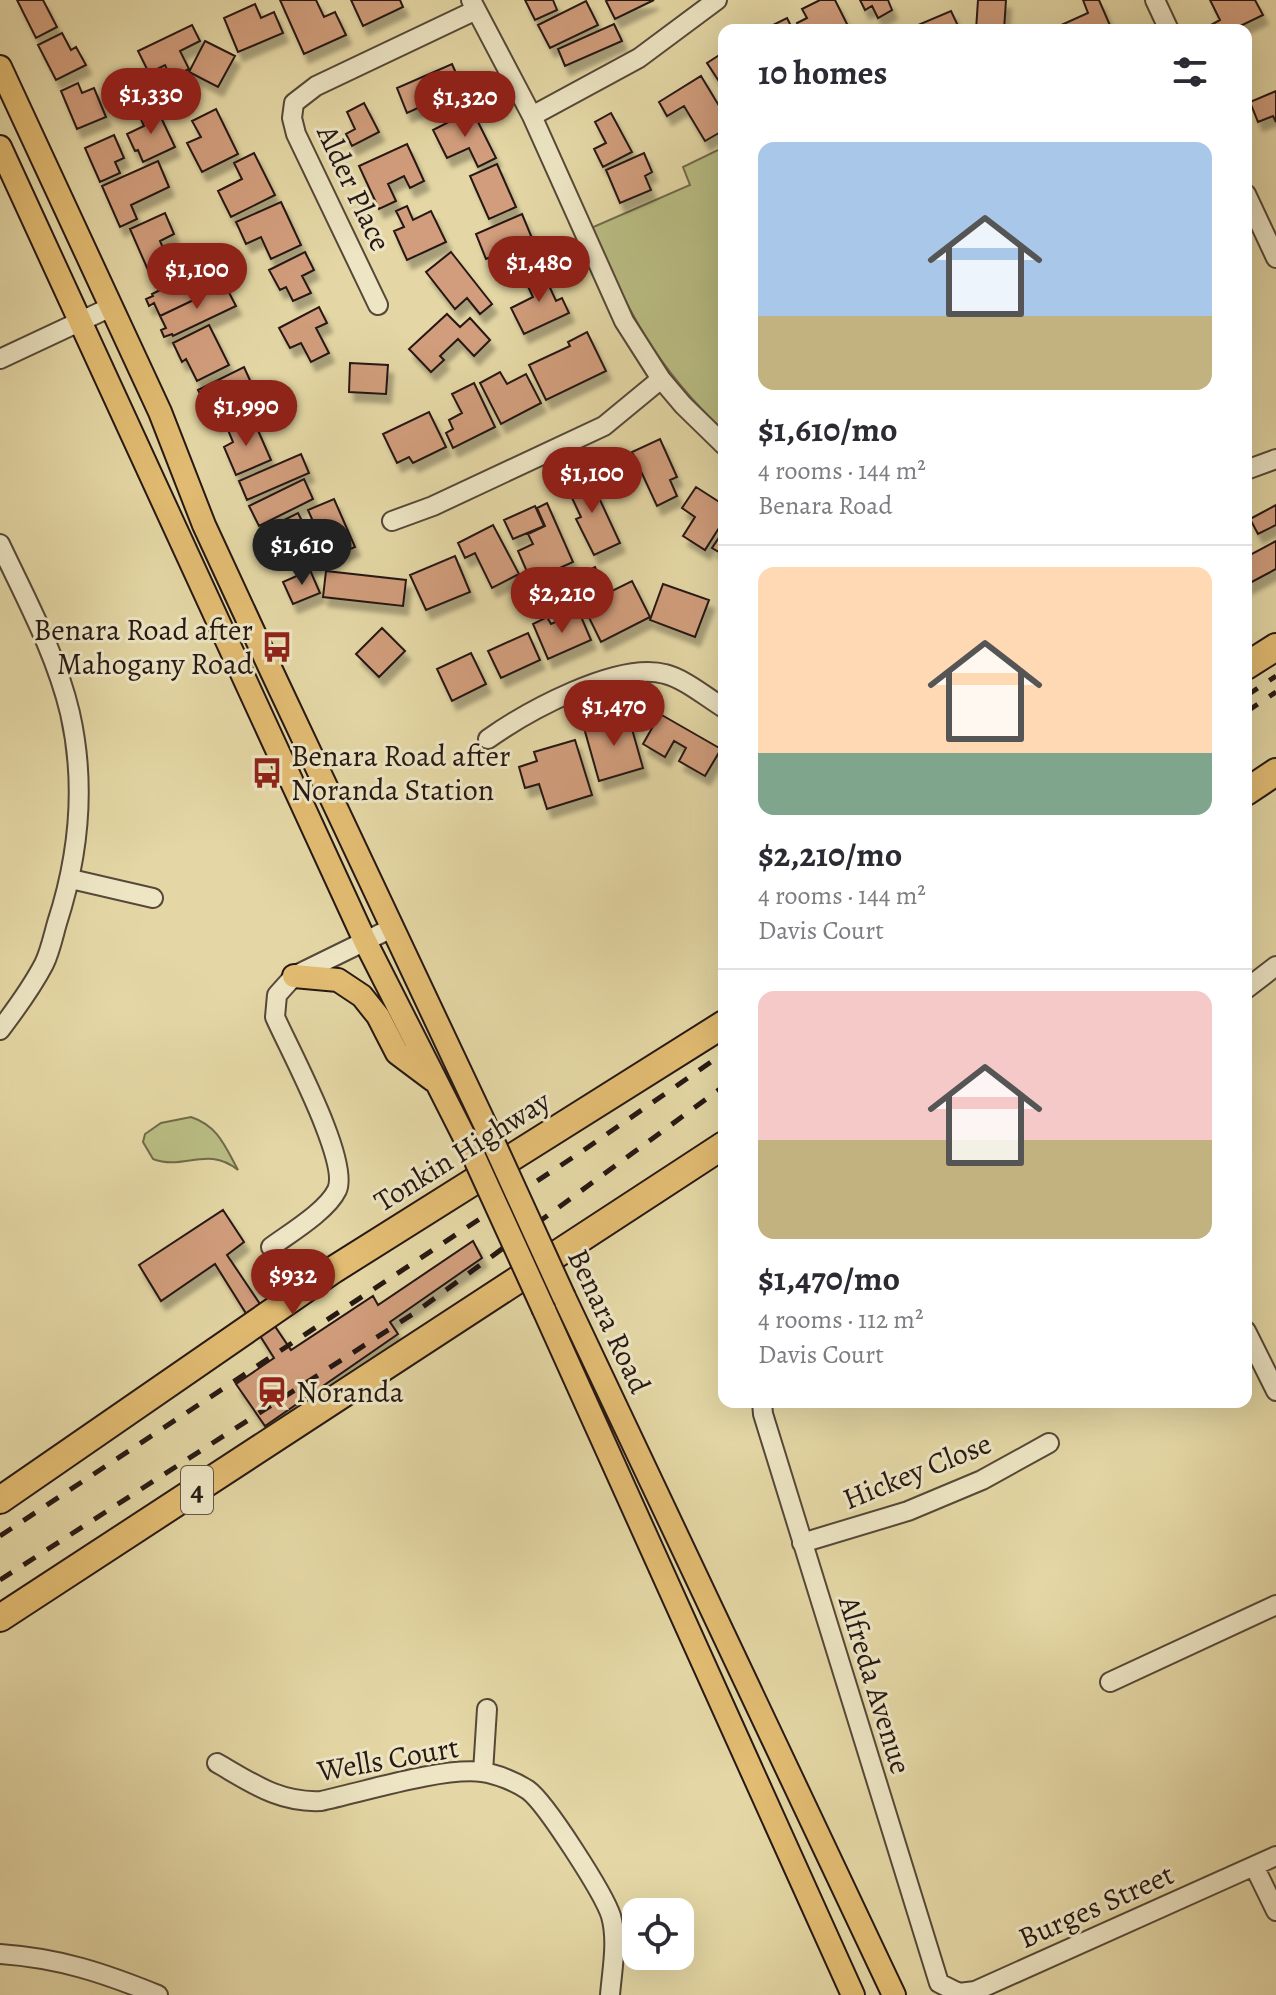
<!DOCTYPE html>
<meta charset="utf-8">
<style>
body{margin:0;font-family:Alegreya,serif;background:#f7f7f7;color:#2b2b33;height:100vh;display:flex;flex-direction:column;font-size:30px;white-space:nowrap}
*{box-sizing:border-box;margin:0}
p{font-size:26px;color:#7c7c81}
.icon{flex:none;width:44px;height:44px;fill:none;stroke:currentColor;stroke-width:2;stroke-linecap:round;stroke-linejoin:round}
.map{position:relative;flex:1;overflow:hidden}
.sheet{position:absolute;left:718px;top:24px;width:534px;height:1384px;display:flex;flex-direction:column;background:#fff;border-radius:16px;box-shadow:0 8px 32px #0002}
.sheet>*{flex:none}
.fabs{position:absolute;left:622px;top:1898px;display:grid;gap:16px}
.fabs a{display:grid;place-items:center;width:72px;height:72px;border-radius:16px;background:#fff;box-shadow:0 8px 32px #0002;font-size:40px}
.price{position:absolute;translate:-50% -68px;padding:0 18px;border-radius:28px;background:#8f2418;color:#fff;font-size:26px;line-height:52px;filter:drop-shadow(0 2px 4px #0008)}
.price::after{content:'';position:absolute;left:50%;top:48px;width:24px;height:18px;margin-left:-12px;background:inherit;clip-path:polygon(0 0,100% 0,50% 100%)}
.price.selected{background:#222;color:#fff}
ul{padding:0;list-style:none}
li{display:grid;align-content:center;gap:16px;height:424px;padding:0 40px}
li+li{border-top:2px solid #e1e1e2}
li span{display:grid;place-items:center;height:248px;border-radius:16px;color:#555}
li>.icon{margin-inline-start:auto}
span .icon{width:144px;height:144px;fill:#fffc;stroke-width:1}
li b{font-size:34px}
h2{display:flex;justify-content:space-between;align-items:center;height:96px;padding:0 40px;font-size:34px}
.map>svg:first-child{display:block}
</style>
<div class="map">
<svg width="1276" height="1995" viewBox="0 0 1276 1995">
<defs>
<filter id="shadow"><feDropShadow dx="5" dy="9" stdDeviation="2" flood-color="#0004"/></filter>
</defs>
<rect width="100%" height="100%" fill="#e4d7a5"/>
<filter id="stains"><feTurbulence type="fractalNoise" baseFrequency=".0025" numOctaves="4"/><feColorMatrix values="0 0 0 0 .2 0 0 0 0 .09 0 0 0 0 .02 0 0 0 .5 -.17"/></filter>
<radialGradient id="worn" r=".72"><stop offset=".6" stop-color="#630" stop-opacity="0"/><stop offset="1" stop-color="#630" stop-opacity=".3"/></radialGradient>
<path fill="#b9bd83" stroke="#706a4b" stroke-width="2" d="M724,147v284c-69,-64 -95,-119 -133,-203l99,-43 -7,-18z
M191,1117c27,9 34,29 47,53 -31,-25 -54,1 -85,-11l-10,-17 2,-8 16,-11z"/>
<path fill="#d19d7c" stroke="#261813" stroke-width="2" filter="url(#shadow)" d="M17,0h26l14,27 -21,11z
M280,0h36l8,17 11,-5 11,23 -42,19z
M351,0h49l3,7 -40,19z
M525,0h28l4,10 -22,10z
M609,0h45l-39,19 -9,-18z
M820,0h15l15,30h-50l-3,-7 10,-5 -5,-9z
M860,0h28l4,10 -14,8 -6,-12 -7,4z
M978,0h28l-2,30h-28z
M1083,0h16l13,30h-51l-2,-4 29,-13z
M1210,0h45l8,15 -31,15h-23l-2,-3 13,-7z
M586,1l12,24 -48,23 -12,-23z
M255,4l6,14 13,-6 9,21 -45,19 -14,-34z
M951,11l9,19h-40l-2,-5z
M787,18l6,12h-30z
M614,24l8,17 -57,25 -7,-17z
M192,25l8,16 -20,10 9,18 -18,9 -6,-13 -16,8 -11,-22z
M62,33l9,17 5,-3 10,18 -30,15 -18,-35z
M205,41l30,15 -17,31 -29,-15z
M724,52v37l-17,-26z
M452,64l17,39 -20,9 -7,-15 -35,16 -10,-25z
M701,76l23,38v16l-19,11 -21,-35 -17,10 -8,-14z
M78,83l4,10 12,-5 12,29 -29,12 -16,-38z
M1276,91v31l-3,-6 -15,6 -8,-20z
M364,103l15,29 -27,14 -6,-12 9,-5 -8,-17z
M156,107l19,40 -32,15 -5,-12 -3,1 -8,-17 17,-8 -5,-11z
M216,109l22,45 -36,18 -15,-29 14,-6 -9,-16z
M472,110l24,48 -18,9 -9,-19 -22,10 -14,-28z
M611,113l21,39 -29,15 -9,-18 12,-6 -11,-21z
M114,135l10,23 -9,4 5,11 -20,9 -15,-34z
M407,144l17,37 -14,7 -6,-12 -16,8 8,17 -17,8 -20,-43z
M254,153l21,42 -44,22 -13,-26 24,-12 -8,-16z
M644,153l8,19 -7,4 6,14 -31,13 -14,-33z
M158,161l11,26 -38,18 6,14 -17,8 -18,-41z
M497,164l19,43 -27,12 -19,-43z
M281,202l20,43 -30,14 -10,-22 -15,7 -10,-22z
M407,206l6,14 18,-9 15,31 -39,18 -13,-29 10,-4 -8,-16z
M165,213l9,21 -14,7 6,14 16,-7 9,22 -36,16 -25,-57z
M522,214l19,46 -24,11 -9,-21 -22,9 -10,-25z
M305,252l9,18 -12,6 9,17 -18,8 -7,-14 -6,3 -11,-20z
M451,252l41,52 -12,10 -13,-16 -12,11 -29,-37z
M215,263l10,22 -65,31 -6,-13 -5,3 -3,-7 7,-3 -1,-2z
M541,268l15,33 6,-3 7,15 -45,21 -13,-26 22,-11 -10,-21z
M225,285l11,21 -63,30 -1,-2 -8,3 -3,-7 5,-2 -6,-12z
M319,307l8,16 -11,5 13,25 -18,9 -10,-19 -11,5 -11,-20z
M447,314l13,13 10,-9 20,22 -16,16 -16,-17 -18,17 4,4 -13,12 -22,-23z
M209,325l20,40 -32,16 -11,-22 -4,3 -9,-19z
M587,332l19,39 -60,29 -17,-35 41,-19 -2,-4z
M350,363l38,2 -2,29 -37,-2z
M244,367l9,20 -22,11 6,14 -22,11 -17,-33z
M500,372l7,12 19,-10 15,29 -40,21 -21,-41z
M474,383l21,44 -42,21 -7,-15 7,-4 -4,-9 13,-7 -10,-19z
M429,412l17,35 -33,16 -4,-6 -12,6 -14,-29z
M253,419l18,41 -35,15 -12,-28 9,-5 -5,-12z
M660,439l17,38 -7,3 7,16 -20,10 -25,-54z
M301,454l8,19 -62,27 -8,-19z
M587,472l33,71 -26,12 -18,-36 5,-2 -16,-34z
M304,479l9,20 -54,27 -10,-20z
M696,487l28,18v15l-19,30 -22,-14 12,-19 -13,-9z
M334,499l21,48 -26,11 -21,-48z
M547,503l26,59 -42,19 -13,-30 15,-7 -5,-10 17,-8 -8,-18z
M1276,505v20l-18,9 -8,-15z
M535,506l9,20 -31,13 -9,-19z
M298,513l24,48 -22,11 -24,-48z
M493,525l26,49 -27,14 -17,-35 -10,5 -7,-15z
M724,530v25l-12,-7z
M1276,541v28l-30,16v-28z
M455,556l15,36 -44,18 -16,-35z
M595,567l13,26 24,-12 18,36 -49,25 -31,-63z
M310,570l10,23 -27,11 -10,-22z
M326,571l80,9 -3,26 -80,-9z
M663,584l46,16 -14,37 -45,-17z
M579,612l12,28 -43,19 -15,-35 14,-7 4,7z
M382,628l23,23 -26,26 -23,-23z
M528,633l12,27 -39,18 -13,-27z
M471,653l15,31 -34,17 -15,-32z
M660,714l61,35 -16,27 -26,-15 7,-13 -12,-7 -9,16 -22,-13z
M628,715l15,53 -44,13 -15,-53z
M575,740l17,55 -45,14 -8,-25 -14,4 -6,-21 18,-6 -3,-9z
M223,1210l21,32 -17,13 64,95 82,-54 5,9 95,-64 9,17 -92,64 8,12 -133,92 -29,-42 38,-26 -59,-94 -54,37 -22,-36z"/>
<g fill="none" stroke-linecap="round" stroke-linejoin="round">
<defs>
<path id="minor" d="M471,0l61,116 92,205 37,58 22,26 41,40
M1155,0l14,30
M532,116l107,-58 78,-58
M1246,194l30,64
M378,305l-82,-171 -4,-16 2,-15 22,-17 160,-76
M0,359l111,-52
M1246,470l30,-11
M392,521l41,-15 171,-80 57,-47
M0,544c26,55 56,110 70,169 16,71 9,142 -13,210 -4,14 -7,29 -13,41 -12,23 -28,45 -44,66
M488,739c38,-27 130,-78 177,-65 20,5 41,23 59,34
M71,879l82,19
M1246,989l30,-23
M271,1247c19,-14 56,-36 66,-57 13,-29 -48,-141 -62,-173l2,-22 17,-19 98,-48
M1246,1331l30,60
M762,1402l1,12 176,569 20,10 16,-2 301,-135
M802,1543l106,-32 74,-31 67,-37
M1110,1682l166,-77
M217,1763c35,20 62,40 104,38 42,-9 121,-34 161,-29 15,2 34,10 46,18 18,13 76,104 83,126 7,25 1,54 -1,79
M483,1772l4,-63
M1254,1866l22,45
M0,1954c59,4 104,19 158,41"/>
<path id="major" d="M0,67l160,345 44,113 68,147 219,465
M0,147l365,794 106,209
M294,976l44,4 24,16 16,20 19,37 36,27
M564,1297l330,698
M544,1310l309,685"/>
<path id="highway" d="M1246,666l30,-19
M1246,792l30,-20
M0,1500l333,-230 391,-246
M0,1618l724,-473"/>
</defs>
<use href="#minor" stroke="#564838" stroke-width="22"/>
<use href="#major" stroke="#261813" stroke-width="26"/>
<use href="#highway" stroke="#261813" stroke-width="30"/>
<use href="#minor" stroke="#ede5c4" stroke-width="18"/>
<use href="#major" stroke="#e2bc72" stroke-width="22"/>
<use href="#highway" stroke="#e2bc72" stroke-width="26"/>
<path stroke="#261813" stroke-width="5" stroke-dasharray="14 14" stroke-linecap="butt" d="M1246,696l30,-20
M1246,712l30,-20
M0,1536l581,-384 143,-99
M0,1580l416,-268 308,-226"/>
<defs>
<path id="major-bridge" d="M491,1137l73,160
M471,1150l73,160"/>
</defs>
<use href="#major-bridge" stroke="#261813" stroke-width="26" stroke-linecap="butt"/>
<use href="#major-bridge" stroke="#e2bc72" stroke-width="22"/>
</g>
<defs>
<symbol id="bus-bare" viewBox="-9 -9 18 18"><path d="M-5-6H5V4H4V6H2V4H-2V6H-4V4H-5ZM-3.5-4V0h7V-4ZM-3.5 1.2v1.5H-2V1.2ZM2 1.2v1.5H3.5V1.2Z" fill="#8f2418" stroke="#ede5c4" stroke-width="2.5" paint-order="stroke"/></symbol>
<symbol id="station-bare" viewBox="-9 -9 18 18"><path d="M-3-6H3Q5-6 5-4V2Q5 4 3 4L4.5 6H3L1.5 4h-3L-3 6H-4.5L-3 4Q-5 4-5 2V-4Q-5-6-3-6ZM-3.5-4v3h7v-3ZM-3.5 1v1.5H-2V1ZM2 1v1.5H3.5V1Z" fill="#8f2418" stroke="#ede5c4" stroke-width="2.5" paint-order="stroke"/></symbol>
</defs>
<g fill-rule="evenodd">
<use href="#bus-bare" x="255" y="625" width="44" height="44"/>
<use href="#bus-bare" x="245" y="751" width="44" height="44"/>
<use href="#station-bare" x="250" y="1370" width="44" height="44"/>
</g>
<g text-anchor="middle" stroke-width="6" stroke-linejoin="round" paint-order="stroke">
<rect fill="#ede5c4" stroke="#625648" stroke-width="2" x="181" y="1466" width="32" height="48" rx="6"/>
<g font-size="28" font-weight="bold" fill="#261813">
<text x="197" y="1500">4</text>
</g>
<g font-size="30" fill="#261813" stroke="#ede5c4">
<text transform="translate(354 188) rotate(65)" y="10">Alder Place</text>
<text transform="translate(462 1151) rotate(-32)" y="10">Tonkin Highway</text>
<text transform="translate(609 1321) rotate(65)" y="10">Benara Road</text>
<text transform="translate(917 1471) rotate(-22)" y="10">Hickey Close</text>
<text transform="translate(875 1685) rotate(73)" y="10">Alfreda Avenue</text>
<text transform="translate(388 1759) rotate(-10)" y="10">Wells Court</text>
<text transform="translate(1096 1906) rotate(-24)" y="10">Burges Street</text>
</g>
<g font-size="30" fill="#261813" stroke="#ede5c4" text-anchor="start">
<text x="253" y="640" text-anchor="end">Benara Road after<tspan x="253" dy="34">Mahogany Road</tspan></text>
<text x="291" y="766">Benara Road after<tspan x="291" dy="34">Noranda Station</tspan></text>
<text x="296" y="1402">Noranda</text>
</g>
</g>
<rect width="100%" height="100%" filter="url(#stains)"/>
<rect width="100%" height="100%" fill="url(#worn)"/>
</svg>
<div class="fabs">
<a><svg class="icon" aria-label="locate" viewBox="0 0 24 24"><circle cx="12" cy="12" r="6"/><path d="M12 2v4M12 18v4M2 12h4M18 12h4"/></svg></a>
</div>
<b class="price" style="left:151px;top:136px">$1,330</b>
<b class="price" style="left:465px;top:139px">$1,320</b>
<b class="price" style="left:539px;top:304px">$1,480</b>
<b class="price" style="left:197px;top:311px">$1,100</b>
<b class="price" style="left:246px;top:448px">$1,990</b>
<b class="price" style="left:592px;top:515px">$1,100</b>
<b class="price selected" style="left:302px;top:587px">$1,610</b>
<b class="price" style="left:562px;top:635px">$2,210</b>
<b class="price" style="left:614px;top:748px">$1,470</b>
<b class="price" style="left:293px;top:1317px">$932</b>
<section class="sheet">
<h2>10 homes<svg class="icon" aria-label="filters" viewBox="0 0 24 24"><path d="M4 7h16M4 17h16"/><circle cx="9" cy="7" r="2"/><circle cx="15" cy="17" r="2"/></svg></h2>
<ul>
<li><span style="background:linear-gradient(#a9c7e8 70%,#c2b280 0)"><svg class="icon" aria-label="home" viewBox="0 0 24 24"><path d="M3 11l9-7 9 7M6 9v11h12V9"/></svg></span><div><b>$1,610/mo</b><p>4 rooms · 144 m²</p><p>Benara Road</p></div></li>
<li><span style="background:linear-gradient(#ffd9b3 75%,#7fa58c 0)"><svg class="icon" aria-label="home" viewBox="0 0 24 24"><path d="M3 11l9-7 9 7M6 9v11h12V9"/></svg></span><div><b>$2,210/mo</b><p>4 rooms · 144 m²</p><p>Davis Court</p></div></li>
<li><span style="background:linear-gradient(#f6c9c9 60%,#c2b280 0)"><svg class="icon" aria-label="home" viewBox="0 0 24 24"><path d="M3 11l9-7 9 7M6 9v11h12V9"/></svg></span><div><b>$1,470/mo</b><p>4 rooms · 112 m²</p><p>Davis Court</p></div></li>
</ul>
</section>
</div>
